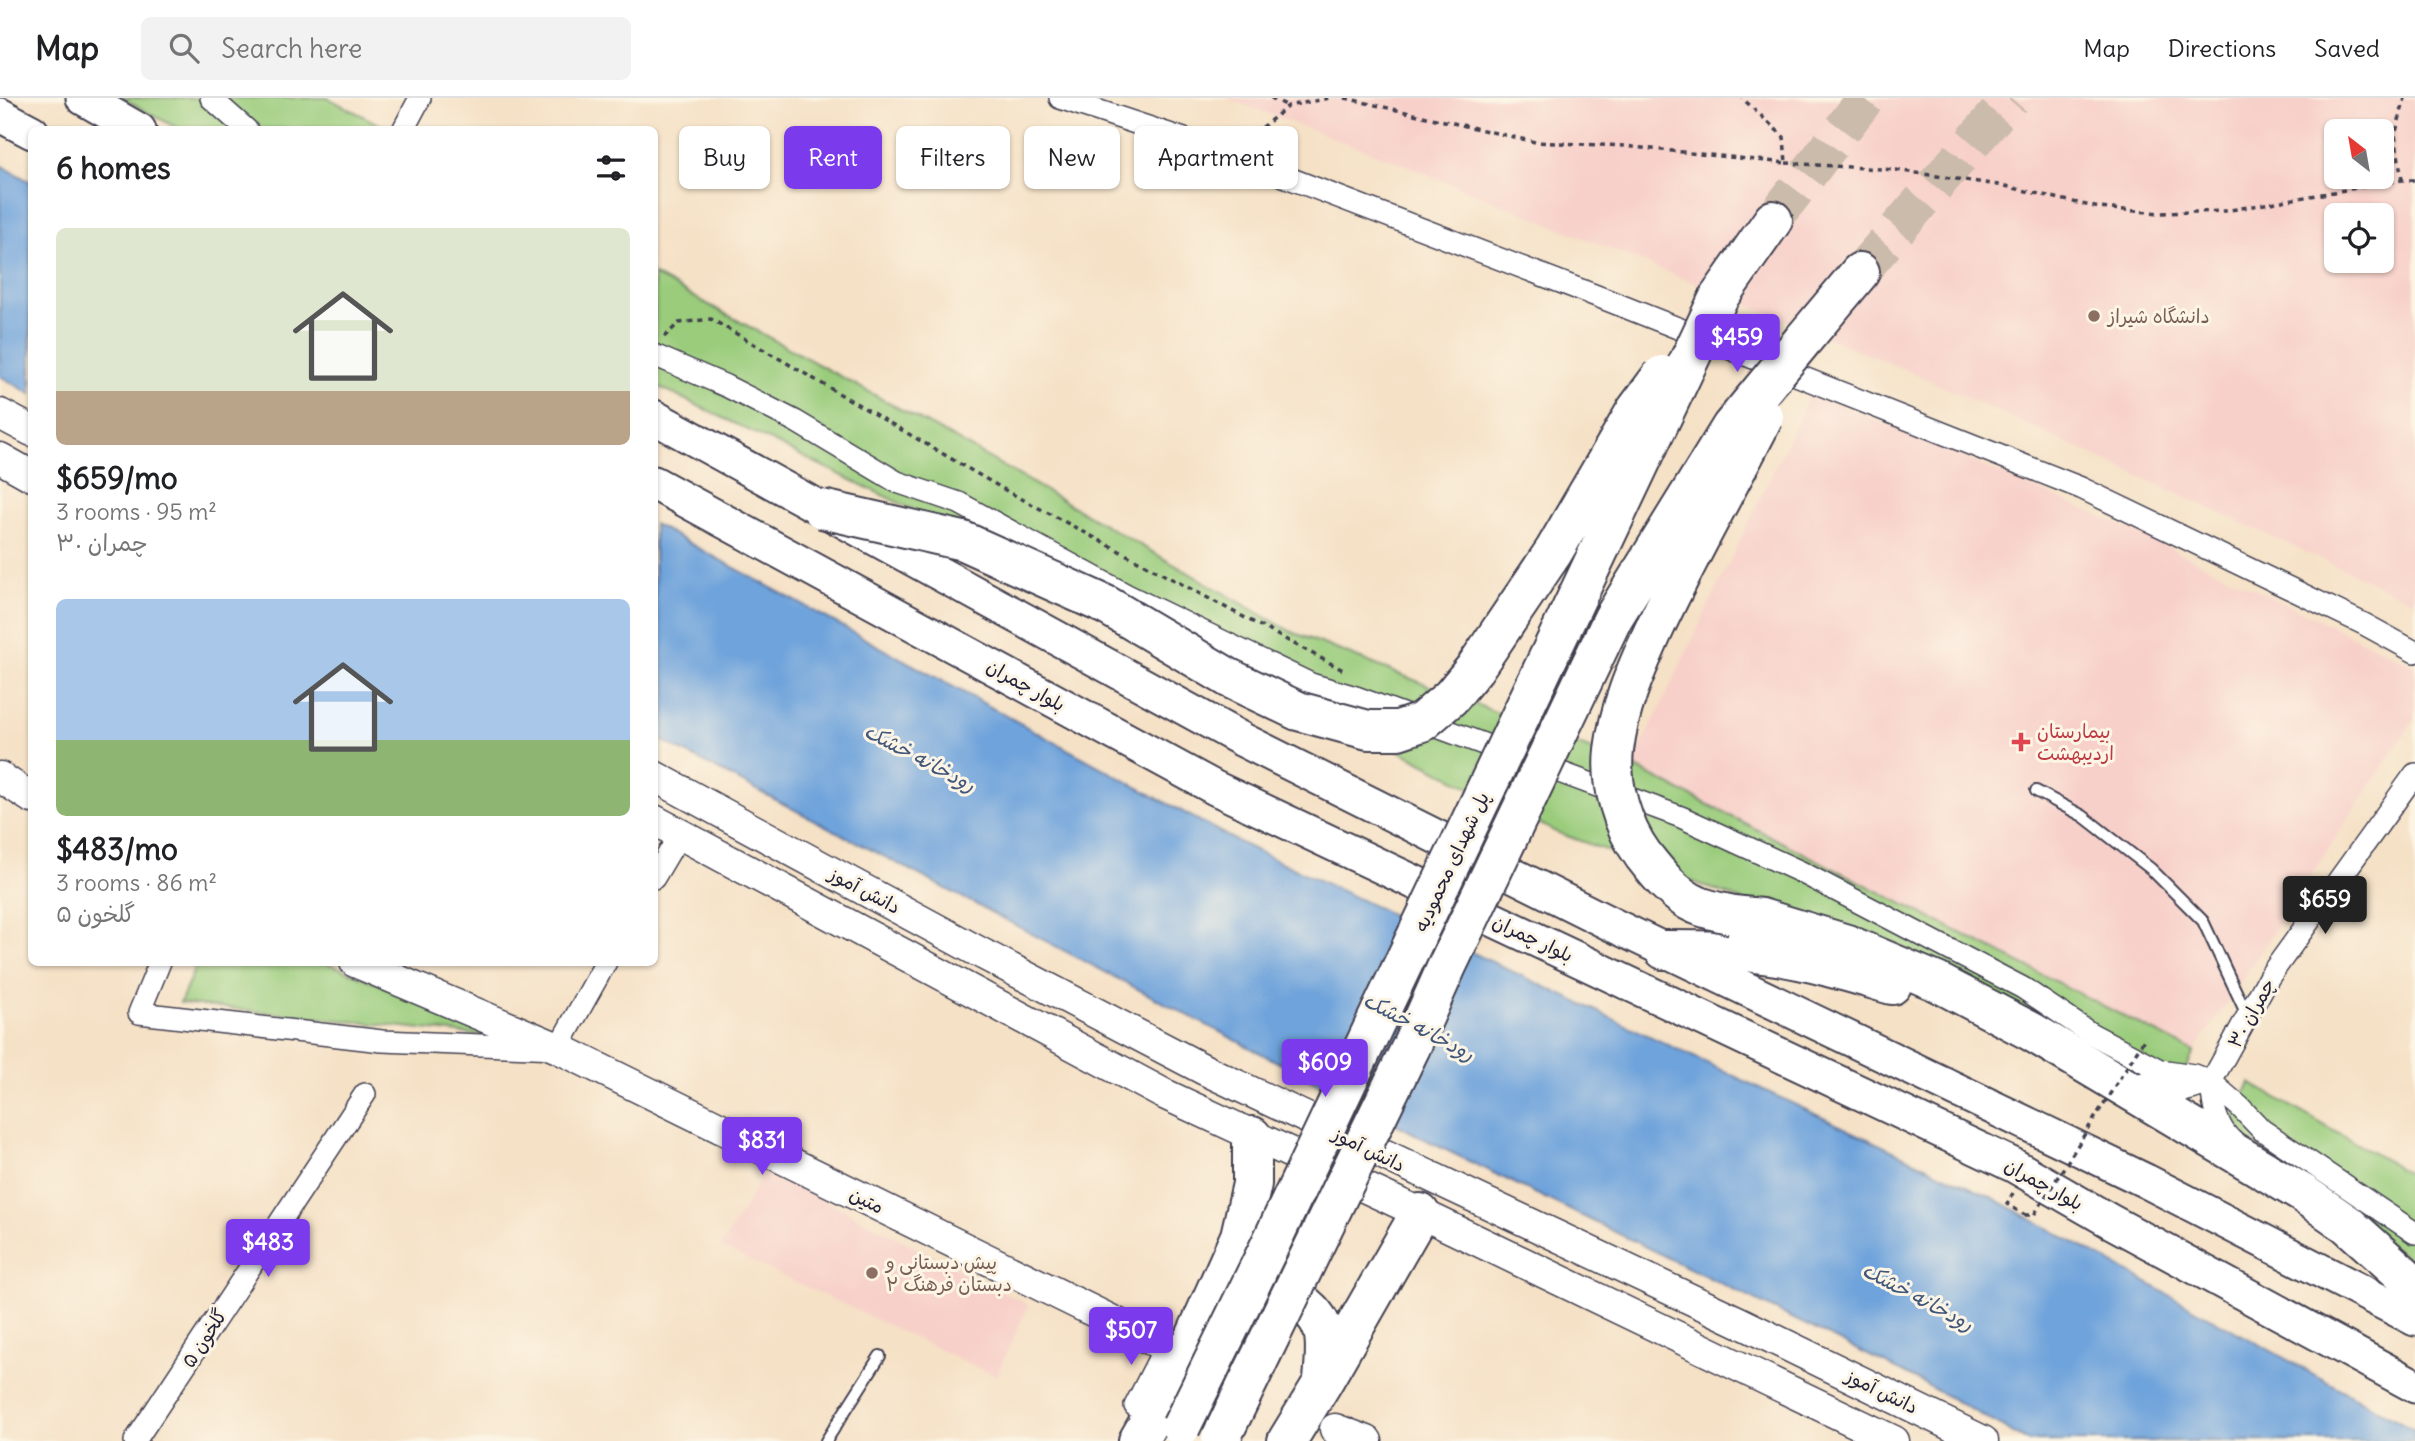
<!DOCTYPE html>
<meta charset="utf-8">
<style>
body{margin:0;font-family:Delius,"Playpen Sans Arabic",sans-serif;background:#f2f2f2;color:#202124;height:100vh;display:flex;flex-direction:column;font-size:26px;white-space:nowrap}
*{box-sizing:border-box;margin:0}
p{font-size:23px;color:#757577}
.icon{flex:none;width:38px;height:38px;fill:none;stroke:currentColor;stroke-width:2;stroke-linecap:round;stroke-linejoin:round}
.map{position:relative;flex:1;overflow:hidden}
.details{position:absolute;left:28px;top:28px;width:630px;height:840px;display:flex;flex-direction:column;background:#fff;border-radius:10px;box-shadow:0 2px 5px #0004}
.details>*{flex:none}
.hud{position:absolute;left:679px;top:28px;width:665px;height:63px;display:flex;gap:14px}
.needle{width:46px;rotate:329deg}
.controls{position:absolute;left:2324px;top:21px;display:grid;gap:14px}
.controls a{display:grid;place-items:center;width:70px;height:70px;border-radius:10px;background:#fff;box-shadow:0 2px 5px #0004;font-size:35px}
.price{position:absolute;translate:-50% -60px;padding:0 16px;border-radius:7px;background:#7c3aed;color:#fff;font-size:23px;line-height:46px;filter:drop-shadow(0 2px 4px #0008)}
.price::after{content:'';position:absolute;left:50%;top:42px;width:21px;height:16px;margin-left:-10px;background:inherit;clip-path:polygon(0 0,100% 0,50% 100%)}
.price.current{background:#222;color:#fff}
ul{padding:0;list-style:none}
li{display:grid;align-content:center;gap:14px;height:371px;padding:0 28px}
li span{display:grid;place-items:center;height:217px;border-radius:10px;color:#555}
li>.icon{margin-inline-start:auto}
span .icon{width:126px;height:126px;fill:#fffc;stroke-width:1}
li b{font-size:30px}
h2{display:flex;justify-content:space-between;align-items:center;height:84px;padding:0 28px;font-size:30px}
.tag{padding:0 24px;border-radius:10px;background:#fff;box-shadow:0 2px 5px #0004;font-size:24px;line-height:63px}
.tag.current{background:#7c3aed;color:#fff}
header{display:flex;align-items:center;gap:42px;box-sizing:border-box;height:98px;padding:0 35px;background:#fff;border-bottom:2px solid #e0e0e0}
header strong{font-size:33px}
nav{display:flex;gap:38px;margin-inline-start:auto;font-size:24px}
.search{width:490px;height:63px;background:#f2f2f2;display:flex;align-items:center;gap:18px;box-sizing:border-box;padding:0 24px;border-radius:10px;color:#757577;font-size:26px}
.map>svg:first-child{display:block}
</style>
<header>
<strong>Map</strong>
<div class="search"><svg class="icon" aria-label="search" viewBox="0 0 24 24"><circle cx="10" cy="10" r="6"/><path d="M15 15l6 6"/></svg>Search here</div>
<nav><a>Map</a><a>Directions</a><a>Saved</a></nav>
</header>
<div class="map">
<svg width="2415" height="1343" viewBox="0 0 2415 1343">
<rect width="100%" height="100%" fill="#fcf5e5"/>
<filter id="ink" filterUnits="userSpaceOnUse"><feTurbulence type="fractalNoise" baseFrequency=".0143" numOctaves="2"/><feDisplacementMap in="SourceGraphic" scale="14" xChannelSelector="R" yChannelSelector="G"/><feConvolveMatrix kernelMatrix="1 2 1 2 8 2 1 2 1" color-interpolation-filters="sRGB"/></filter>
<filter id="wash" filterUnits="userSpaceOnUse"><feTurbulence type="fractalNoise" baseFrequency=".00686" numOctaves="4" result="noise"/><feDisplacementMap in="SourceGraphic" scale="28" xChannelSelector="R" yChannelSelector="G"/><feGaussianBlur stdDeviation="1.57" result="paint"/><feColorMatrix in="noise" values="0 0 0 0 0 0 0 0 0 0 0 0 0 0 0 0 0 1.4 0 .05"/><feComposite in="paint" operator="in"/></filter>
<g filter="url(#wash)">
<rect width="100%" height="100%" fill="#f5e1c6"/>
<path fill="#f7d0c9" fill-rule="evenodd" d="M1226,0h1189v504l-506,-231 -506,-207zM2336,33h46v46h-46zM2336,117h46v46h-46z
M1811,294l321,138 283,136v52l-221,334 -562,-286z
M766,1072l262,135 -32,71 -275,-129z"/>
<path fill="#9acc7c" stroke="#5e775c" stroke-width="2" d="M121,0h207l60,31h-209z
M654,177l305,166 331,190 342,135 562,286 -14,30 -66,-21 -388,-167 -170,-62 -310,-161 -591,-286z
M197,865h130l189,76 -336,-36z
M2250,985l165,94v86l-168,-124 -14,-22z"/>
<path fill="#6ea3db" stroke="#48628b" stroke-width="2" d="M0,67l31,17v212l-31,-18z
M654,426l586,319 753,355 422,232v11h-387l-125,-69 -461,-224 -787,-411z"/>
</g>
<g filter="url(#ink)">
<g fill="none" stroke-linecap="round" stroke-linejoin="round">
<path stroke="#cbbbaa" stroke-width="38" stroke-dasharray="38 19" stroke-linecap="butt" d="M1773,122l93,-122
M1860,174l151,-174"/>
<defs>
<path id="lane" d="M2036,693l47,25 68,53 52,52 44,94
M826,1343l54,-85"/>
<path id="street" d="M211,0l36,32
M1060,0l148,49 399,153 474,188 283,136 51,28
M403,32l17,-32
M654,257l72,31 69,35 102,61 62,21 168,92 184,89 45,13 325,120 120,55 222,116 67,45 70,37 34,5 17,7 29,25 22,23 153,103
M654,780l26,-44
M160,864l-21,51 243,28 176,7 48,-86
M2211,984l58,-105 146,-203
M2211,984c2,24 4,43 22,60
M2143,985c28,12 40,11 68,-1
M1135,1308l30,-59
M135,1343l230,-347"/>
<path id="secondary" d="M0,316l32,17
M0,360l32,18
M654,678l325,176 226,118 532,251 246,120
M0,679l32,21
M654,722l508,273 258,120 474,228
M355,864l203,86 628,309
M1335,1331l32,12"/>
<path id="primary" d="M83,0l56,32
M0,17l32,17
M654,319l589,323 370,185 533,256 269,138
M654,385l561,305 798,377 97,56 305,165"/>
<path id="highway" d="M1719,199l54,-77
M1803,242l57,-68
M1733,817l28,3 86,26 90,38 95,50 270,161 45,31 68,61
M1664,852c38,0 75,0 113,6 39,6 77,18 115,29
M1260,1194c16,-2 21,-2 36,7 35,21 30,45 27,81
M1138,1343l48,-84 54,-121 12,-52v-48
M1287,1343l36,-59 97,-169"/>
</defs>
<use href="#lane" stroke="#423f50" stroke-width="14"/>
<use href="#street" stroke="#423f50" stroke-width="24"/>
<use href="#secondary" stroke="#423f50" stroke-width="33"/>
<use href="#primary" stroke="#423f50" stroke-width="37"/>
<use href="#highway" stroke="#423f50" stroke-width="42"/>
<path stroke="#423f50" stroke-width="3.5" stroke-dasharray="5 5" stroke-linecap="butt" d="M1271,0l17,8
M1345,0l190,44 89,4 162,17 -2,-26 -42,-39
M1249,45l9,-12 30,-25 42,-8
M1786,65l110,7 109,16 94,22 62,5 64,-2 177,-31h13
M2402,82l-7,-45 10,-37
M664,239l15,-14 32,-4 294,171 338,180
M2013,1095l-6,11 18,11"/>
<use href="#lane" stroke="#fff" stroke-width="10"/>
<use href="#street" stroke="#fff" stroke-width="21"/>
<use href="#secondary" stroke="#fff" stroke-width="30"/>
<use href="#primary" stroke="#fff" stroke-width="33"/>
<use href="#highway" stroke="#fff" stroke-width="38"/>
<defs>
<path id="highway-bridge" d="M822,411l141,32 143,64 123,73 69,33 70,19h30l24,-8 29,-25 24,-29 79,-117 82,-141 26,-35
M1733,817c-12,-3 -25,-5 -36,-10 -22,-9 -40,-32 -54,-50 -21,-29 -33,-70 -29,-105 5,-42 21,-78 38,-116 34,-74 75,-144 112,-217
M1181,1329l89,-182 449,-948
M1221,1340l190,-391 36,-81 166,-348 118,-191 72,-87"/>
</defs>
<use href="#highway-bridge" stroke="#423f50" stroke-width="42" stroke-linecap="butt"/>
<path stroke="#423f50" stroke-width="3.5" stroke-dasharray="5 5" stroke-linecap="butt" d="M2025,1117h9l111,-177"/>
<use href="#highway-bridge" stroke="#fff" stroke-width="38"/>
</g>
</g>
<g fill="#8d6e63" stroke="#fcf5e5" stroke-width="2.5">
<circle cx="2094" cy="218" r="7"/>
<circle cx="872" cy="1175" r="7"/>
</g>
<path fill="#e0444e" stroke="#fcf5e5" stroke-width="2.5" d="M2017.5 633.5h7v7h7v7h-7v7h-7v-7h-7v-7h7z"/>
<g text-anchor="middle" stroke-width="6" stroke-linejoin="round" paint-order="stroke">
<g font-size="19" fill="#785e54" stroke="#fcf5e5" text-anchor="start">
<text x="2108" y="225">دانشگاه شیراز</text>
<text x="886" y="1171">پیش دبستانی و<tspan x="886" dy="22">دبستان فرهنگ ۲</tspan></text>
</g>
<g font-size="19" fill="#22223b" stroke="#fcf5e5">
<text transform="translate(1026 587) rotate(29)" y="7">بلوار چمران</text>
<text transform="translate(1451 764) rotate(-65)" y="7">پل شهدای محمودیه</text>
<text transform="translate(865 792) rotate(28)" y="7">دانش آموز</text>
<text transform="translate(1533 840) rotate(25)" y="7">بلوار چمران</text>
<text transform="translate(2251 915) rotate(-61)" y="7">۳۰ چمران</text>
<text transform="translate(1369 1051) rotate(26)" y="7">دانش آموز</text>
<text transform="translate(2044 1086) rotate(29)" y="7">بلوار چمران</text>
<text transform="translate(867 1102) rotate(26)" y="7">متین</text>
<text transform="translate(204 1240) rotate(-57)" y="7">۵ گلخون</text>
<text transform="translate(1882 1293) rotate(26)" y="7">دانش آموز</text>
</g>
<g font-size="19" fill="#be3a42" stroke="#fcf5e5" text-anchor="start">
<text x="2037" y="640">بیمارستان<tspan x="2037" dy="22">اردیبهشت</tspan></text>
</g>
<g font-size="21" font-style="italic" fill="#40567b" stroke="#fcf5e5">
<text transform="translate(920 660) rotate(28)" y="7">رودخانه خشک</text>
<text transform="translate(1419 929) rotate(28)" y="7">رودخانه خشک</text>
<text transform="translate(1918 1199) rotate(28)" y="7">رودخانه خشک</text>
</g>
</g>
</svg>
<div class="controls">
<a><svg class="needle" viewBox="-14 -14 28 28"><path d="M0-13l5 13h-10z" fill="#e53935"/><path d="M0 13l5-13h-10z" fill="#757577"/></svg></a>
<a><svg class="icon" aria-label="locate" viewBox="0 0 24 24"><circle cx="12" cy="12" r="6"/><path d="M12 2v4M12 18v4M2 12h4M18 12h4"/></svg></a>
</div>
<b class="price" style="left:1737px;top:276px">$459</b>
<b class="price current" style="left:2325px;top:838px">$659</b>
<b class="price" style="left:1325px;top:1001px">$609</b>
<b class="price" style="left:762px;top:1079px">$831</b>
<b class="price" style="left:268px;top:1181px">$483</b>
<b class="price" style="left:1131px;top:1269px">$507</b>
<div class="hud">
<a class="tag">Buy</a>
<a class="tag current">Rent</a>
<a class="tag">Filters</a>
<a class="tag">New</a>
<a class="tag">Apartment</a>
</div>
<section class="details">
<h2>6 homes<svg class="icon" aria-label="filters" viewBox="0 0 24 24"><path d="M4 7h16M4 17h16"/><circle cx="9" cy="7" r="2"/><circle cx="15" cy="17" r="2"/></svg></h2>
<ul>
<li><span style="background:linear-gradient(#dfe7d0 75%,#b9a48a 0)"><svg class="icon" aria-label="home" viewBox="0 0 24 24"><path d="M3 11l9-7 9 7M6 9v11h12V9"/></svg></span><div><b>$659/mo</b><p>3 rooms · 95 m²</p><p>۳۰ چمران</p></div></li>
<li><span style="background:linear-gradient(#a9c7e8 65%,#8fb573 0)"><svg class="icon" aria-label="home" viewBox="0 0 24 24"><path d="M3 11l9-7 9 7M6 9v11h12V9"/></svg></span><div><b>$483/mo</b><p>3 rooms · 86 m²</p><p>۵ گلخون</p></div></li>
</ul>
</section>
</div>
